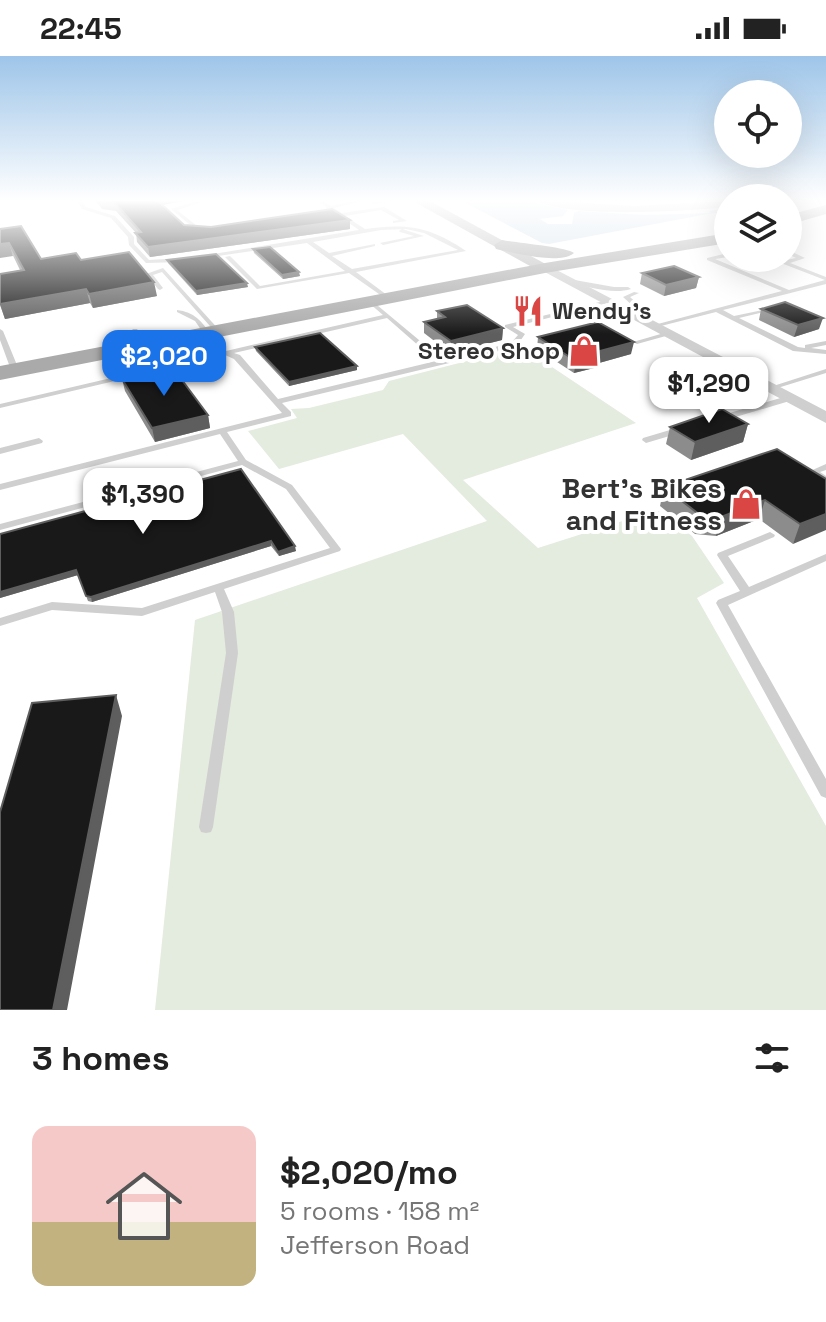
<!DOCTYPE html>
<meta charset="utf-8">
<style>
body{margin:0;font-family:"Space Grotesk",sans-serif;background:#f6f6f6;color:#222;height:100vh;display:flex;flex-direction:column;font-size:30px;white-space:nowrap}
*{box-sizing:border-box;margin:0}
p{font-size:26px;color:#767676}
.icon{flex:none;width:44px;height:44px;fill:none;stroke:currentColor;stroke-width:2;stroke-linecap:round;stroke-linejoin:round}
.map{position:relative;height:954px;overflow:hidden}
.drawer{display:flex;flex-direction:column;background:#fff;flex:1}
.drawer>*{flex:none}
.fabs{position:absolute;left:714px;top:24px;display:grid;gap:16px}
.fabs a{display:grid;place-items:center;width:88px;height:88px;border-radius:50%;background:#fff;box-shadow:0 8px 32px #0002;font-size:40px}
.price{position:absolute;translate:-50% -68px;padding:0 18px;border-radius:16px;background:#fff;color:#222;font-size:26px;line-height:52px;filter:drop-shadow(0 2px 4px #0008)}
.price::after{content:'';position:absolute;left:50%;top:48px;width:24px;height:18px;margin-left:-12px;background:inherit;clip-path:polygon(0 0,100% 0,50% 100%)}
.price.selected{background:#1a73e8;color:#fff}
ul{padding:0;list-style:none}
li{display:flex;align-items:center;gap:24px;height:200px;padding:0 32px}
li+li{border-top:2px solid #e0e0e0}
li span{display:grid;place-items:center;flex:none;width:224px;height:160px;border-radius:16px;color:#555}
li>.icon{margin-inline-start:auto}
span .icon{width:96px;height:96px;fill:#fffc;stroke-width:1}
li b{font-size:34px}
h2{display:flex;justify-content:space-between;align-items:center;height:96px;padding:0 32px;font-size:34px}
.status{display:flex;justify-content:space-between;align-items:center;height:56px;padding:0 40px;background:#fff;direction:ltr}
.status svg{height:22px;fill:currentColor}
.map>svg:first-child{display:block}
</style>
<div class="status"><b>22:45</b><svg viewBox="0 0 49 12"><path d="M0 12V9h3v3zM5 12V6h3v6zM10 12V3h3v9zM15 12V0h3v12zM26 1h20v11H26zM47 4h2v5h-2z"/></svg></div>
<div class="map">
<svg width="826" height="954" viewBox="0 0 826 954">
<rect width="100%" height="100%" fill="#fff"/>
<path fill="#e4ebdf" d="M522,291l114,76 -173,57 75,68 119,-38 35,26 32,47 -27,15 129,228v184h-671l40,-390 292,-99 -84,-87 -124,35 -31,-38 49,-13 -6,-9 18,-1 74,-18 6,-9z"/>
<path fill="#d0dfeb" d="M460,144h61l47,10 -5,6 -23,3 8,5h24l2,-11 4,-2 66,4 69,-2 -164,31 -7,-1z"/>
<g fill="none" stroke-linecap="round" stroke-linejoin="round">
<path stroke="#d0dfeb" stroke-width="3" d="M788,146l15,-2
M711,156l17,-2"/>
<path fill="#cfcfcf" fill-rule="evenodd" d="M77,144h4l5,7 29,9 19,21v7l15,16 31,-2 3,2 -3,2 -34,1 -17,-18 -1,-8 -17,-19 -29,-9z
M201,144h8l-32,10 25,20v2l-2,1 -29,-24z
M317,144h5l9,6 27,-6h9l-33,8 8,5 42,-6 23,14 -14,2v-2l6,-1 -18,-10 -36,6 20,13c42,-6 66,-2 101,22l-110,21 35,26 1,1 -3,2 -40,-28 -92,16 -32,-32 5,-1 30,30 85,-15 -38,-28 -103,15 -3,-2 158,-26 -30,-21h-3v-2zM406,173l18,4 34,17 -106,19 -20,-13 43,-10v-2l-46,9 -16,-11 68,-12z
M385,144h13l-24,4 -2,-1z
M402,173l22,7 -41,9 -3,-2 34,-7 -14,-4 -1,-1z
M788,194l17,8 -15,5 36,14v7l-103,26 11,6 43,-9v2l-38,9 59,29 7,1v-3l21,-4v4l-15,3 15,2v4l-33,-3 -77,-39 -59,15 -3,-2 128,-34 -75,-31v-2l21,-5v4l-13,2 74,31 36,-10 -44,-17v-2l15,-3 -8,-4z
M163,212l58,64v2h-4l-55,-62 -9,3 10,13 -3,2 -2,-1 -12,-15z
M569,223l45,8h14l3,2c-19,6 -44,-3 -64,-7l-1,-1z
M634,236l5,1 -9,4 8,7 9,15 -1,1h-4l-9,-14 -10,-9z
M371,244l72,60 68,-17 7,-8 -13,-8v-2l103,-25 3,2 -98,25 12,7 -9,13 -234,56 9,9v4l-64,16 19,28 46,25 49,64 -1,2 -116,38 10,23 4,41 -25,174 -2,5 -5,1 -5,-1 -2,-5 27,-174 -4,-41 -7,-20 -73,24 -90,-6 -52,16v-8l52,-16 90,6 188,-60 -44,-59 -44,-24 -242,65v-6l238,-63 -18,-27 -220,56v-6l282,-71 -48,-54 -9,-4 -225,53v-4l218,-51c-8,-3 -18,-10 -18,-18l4,-1 -9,-13 -18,-9v-2c17,2 25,11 34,25l-5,2 9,9 11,5 157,-36 -14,-12 -1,-1zM387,262l49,43 -158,38 -38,-44 -6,-2z
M0,273l3,2 16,39 -1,2h-6l-1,-2 -11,-30z
M133,273h4l13,18 -1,2h-6l-11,-19z
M671,275l3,2 -1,1 -36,10 -4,-2z
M826,313v4l-55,17 -4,-2z
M747,317h3v4l-39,10 -4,-2z
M787,340h3l4,2 -1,2 -71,21h-6l-1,-2 1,-2z
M680,371l4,3 -1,2 -37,11 -4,-3 1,-2z
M39,382l4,3 -1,2 -42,11v-6z
M826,408v6l-6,2 6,4v7l-18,-11z
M770,476l5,3 -1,2 -46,19 21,31 77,-33v7l-98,44 98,174v19l-5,-2 -105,-193 2,-3 22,-9 -23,-36 1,-2z"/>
<path fill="#cfcfcf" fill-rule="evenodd" d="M535,144l99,6 94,-5v6c-41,4 -159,12 -193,-7z
M541,210h8l277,145v12l-285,-153z"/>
<path fill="#bcbcbc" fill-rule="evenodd" d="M411,144h17l125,68 -2,3h-12z"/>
<path fill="#aaa" fill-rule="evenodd" d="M826,149v9l-38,11v-10z
M728,177v10l-183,30 -545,107v-14l545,-103z
M502,184c15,3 65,7 72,13 -14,12 -59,0 -78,-4l-2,-4z"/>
</g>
<path fill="#8c8c8c" d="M95,144h94l-27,5 22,20 27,2 139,-7v9l-200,28 -13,-15 -1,-9 -20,-22 -14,-2z
M0,173l41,30 40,1 76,36 -64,12 -3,-5 -85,16 -5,-14v-31l20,-4z
M253,193l47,27 -17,3 -29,-26z
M167,204l81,27 -51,8 -29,-32z
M642,217l57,4 -3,11 -32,8 -24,-12z
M761,253l58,20 -25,8 -35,-17z
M437,255l66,17 -1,12 -52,13 -26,-20v-11l13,-3z
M538,281l93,17 -32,9 -1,4 -24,6 -37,-24z
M255,291l102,23 -68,16 -33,-35z
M122,323l86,36 2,13 -55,14 -30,-51z
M748,368l-5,18 -52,18 -25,-16 4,-17z
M241,413l55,82 -17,5 -8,-10 -179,56 -4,-1 -10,-26 -78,23v-64z
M826,423l-33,65 -34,-25 -43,17 -21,-2 -35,-28 4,-19z"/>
<path fill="#5e5e5e" d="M154,144h35l-33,6z
M350,164v9l-200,28 -2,-10z
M9,187l4,13 -13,2v-14z
M299,216l1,4 -17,3 -1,-4z
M699,221l-3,11 -32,8 2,-11z
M154,226l3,14 -64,12 -4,-14z
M247,227l1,4 -51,8 -1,-4z
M86,233l4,14 -85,16 -5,-15z
M823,262l-4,11 -25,8 4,-12z
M503,272l-1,12 -52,13 1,-12z
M634,286l-3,12 -32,9 -1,4 -24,6 2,-12 20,-9z
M357,310v4l-68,16v-4z
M208,359l2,13 -55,14 -3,-14z
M748,368l-5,18 -52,18 4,-18z
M765,444l-6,19 -43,17 5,-19z
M826,458v16l-33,14 7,-20z
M271,485v5l-179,56 -1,-5z
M295,490l1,5 -17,5 -1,-4z
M76,514l2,5 -78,23v-6z
M116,639l6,21 -55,294h-14z"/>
<path fill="#191919" stroke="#5e5e5e" stroke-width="2" d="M100,144h57l27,25 27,2 121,-18 18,11 -202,27 -13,-14 6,-1 -26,-29z
M21,170l20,33 35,-6 5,7 48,-8 25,30 -65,12 -3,-5 -86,15v-30l24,-4 -15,-27 -9,1v-15z
M270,191l29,25 -17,3 -29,-26z
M216,198l31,29 -51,8 -29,-31z
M674,210l25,11 -33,8 -24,-12z
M785,246l38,16 -25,7 -37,-16z
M467,249l36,23 -52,13 -27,-19 21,-5 -8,-6z
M598,266l36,20 -38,10 4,2 -24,7 -38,-24z
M320,277l37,33 -68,16 -34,-35z
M173,312l35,47 -56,13 -30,-49z
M722,353l26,15 -53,18 -25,-15z
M777,393l49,30v35l-26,10 -35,-24 -44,17 -21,-2 -36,-28z
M241,413l54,77 -17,6 -7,-11 -180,56 -5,-1 -10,-26 -76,22v-58z
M116,639l-63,315h-53v-198l32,-109z"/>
<linearGradient id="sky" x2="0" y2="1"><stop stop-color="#9ec5e9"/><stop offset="0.52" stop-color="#fff"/><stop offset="1" stop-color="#fff" stop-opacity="0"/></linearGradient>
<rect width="826" height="278" fill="url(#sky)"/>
<defs>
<symbol id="restaurant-bare" viewBox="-9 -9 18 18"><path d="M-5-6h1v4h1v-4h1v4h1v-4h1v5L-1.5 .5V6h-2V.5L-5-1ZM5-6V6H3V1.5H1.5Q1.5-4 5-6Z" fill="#da4644" stroke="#fff" stroke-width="2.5" paint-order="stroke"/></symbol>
<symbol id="shop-bare" viewBox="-9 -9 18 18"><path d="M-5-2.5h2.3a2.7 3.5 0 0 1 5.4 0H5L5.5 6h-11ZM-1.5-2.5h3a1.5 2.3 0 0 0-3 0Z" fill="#da4644" stroke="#fff" stroke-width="2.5" paint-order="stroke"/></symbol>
</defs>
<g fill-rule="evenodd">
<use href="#restaurant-bare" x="506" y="233" width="44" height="44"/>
<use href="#shop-bare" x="562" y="273" width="44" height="44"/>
<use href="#shop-bare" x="724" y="426" width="44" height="44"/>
</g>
<g text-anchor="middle" stroke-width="8" stroke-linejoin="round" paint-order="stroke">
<g font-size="24" font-weight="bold" fill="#323232" stroke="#fff" text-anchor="start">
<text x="552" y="263">Wendy's</text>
<text x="560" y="303" text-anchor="end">Stereo Shop</text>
</g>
<g font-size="28" font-weight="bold" fill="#323232" stroke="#fff" text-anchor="end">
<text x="722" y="442">Bert's Bikes<tspan x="722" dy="32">and Fitness</tspan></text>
</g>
</g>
</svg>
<div class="fabs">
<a><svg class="icon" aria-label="locate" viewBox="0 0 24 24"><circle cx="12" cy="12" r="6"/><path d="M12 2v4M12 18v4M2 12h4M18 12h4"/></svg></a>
<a><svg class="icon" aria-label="layers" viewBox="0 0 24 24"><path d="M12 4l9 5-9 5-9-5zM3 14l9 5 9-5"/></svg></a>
</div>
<b class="price selected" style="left:164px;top:342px">$2,020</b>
<b class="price" style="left:709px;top:369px">$1,290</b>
<b class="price" style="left:143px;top:480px">$1,390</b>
</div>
<section class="drawer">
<h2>3 homes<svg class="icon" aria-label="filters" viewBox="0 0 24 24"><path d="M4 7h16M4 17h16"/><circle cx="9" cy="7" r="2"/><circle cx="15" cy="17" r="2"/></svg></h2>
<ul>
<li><span style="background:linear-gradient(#f6c9c9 60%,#c2b280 0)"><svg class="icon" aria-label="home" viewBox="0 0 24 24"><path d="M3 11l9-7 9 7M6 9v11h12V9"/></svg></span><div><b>$2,020/mo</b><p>5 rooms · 158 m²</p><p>Jefferson Road</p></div></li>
</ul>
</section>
